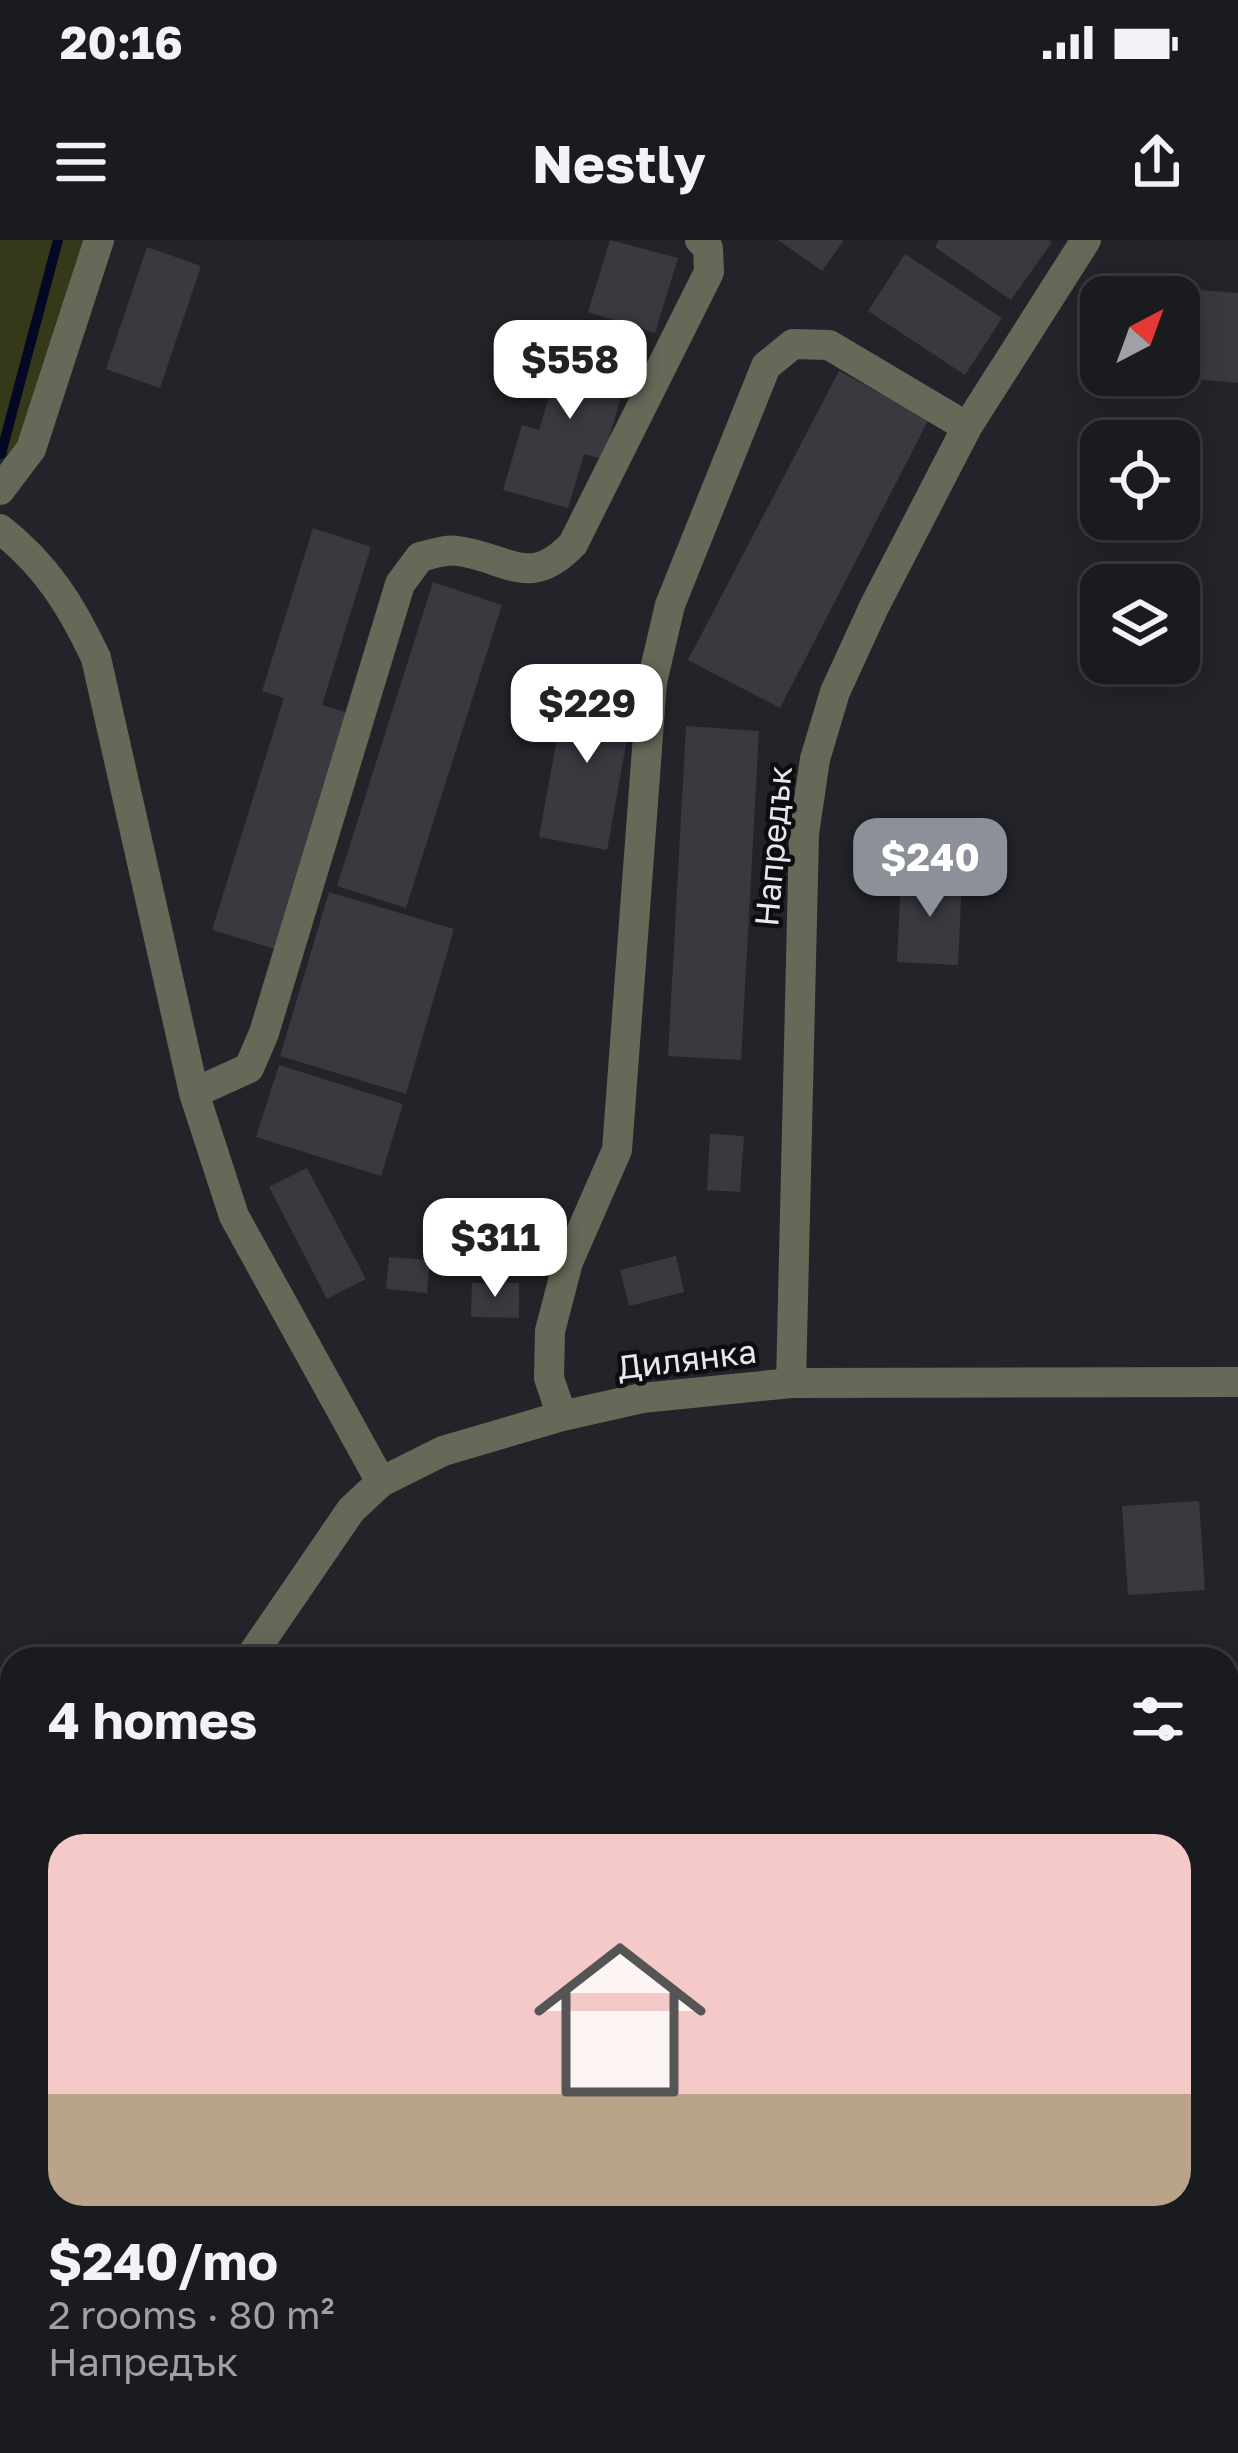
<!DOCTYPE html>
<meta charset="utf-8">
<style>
body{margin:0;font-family:"Golos Text",sans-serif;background:#232428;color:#f1f3f6;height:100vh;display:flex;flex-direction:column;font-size:45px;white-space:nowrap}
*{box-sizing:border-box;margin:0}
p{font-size:39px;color:#9fa1a4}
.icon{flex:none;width:66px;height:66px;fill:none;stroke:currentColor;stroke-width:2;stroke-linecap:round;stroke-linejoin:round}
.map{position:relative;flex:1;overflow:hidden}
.panel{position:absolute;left:0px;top:1407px;width:1239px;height:807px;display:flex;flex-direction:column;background:#1a1b1f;border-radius:36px 36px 0 0;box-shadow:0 6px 30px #0003,0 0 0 3px #38393d}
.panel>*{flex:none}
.needle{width:78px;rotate:41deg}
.fabs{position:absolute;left:1080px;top:36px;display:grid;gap:24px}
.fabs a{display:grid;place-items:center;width:120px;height:120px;border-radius:24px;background:#1a1b1f;box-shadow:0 6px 30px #0003,0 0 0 3px #38393d;font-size:60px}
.price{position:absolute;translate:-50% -102px;padding:0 27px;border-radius:24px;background:#fff;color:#222;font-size:39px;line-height:78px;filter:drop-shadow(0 3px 6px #0008)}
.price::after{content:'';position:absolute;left:50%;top:72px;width:36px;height:27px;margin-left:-18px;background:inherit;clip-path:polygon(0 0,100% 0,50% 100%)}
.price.selected{background:#8c9099;color:#fff}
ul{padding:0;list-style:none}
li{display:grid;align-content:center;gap:24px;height:636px;padding:0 48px}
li+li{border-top:3px solid #38393d}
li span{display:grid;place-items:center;height:372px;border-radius:36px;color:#555}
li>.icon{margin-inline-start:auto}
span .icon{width:216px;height:216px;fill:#fffc;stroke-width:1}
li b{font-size:51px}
h2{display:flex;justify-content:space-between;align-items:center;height:144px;padding:0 48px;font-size:51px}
.status{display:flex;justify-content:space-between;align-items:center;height:84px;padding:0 60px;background:#1a1b1f;direction:ltr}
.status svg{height:33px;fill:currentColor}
header{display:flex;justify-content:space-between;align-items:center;height:156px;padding:0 48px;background:#1a1b1f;font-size:54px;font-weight:700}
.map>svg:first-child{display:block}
</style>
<div class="status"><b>20:16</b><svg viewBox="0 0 49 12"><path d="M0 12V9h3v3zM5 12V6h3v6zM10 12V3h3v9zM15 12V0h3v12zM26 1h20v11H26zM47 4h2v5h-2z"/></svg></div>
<header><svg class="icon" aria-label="menu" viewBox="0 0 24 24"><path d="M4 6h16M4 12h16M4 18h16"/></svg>Nestly<svg class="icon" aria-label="share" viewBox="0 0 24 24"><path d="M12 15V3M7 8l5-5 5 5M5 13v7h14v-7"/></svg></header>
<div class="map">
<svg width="1238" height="2213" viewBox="0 0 1238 2213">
<rect width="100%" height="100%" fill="#222429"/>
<path fill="#353819" d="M0,0h88l-67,219 -21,-9z"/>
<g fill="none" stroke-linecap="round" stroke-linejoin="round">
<path stroke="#040823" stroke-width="10" d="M1,214l57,-214"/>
</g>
<path fill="#383a40" d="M610,0l68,18 -23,75 -67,-21z
M778,0h66l-22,31z
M939,0h110l3,2 -41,58 -76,-53z
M147,7l54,19 -41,122 -54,-19z
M905,14l97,64 -37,57 -97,-64z
M1172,48l66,5v90l-59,-5v-81h-8z
M567,95l66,19 -30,105 -19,-5 -16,54 -65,-18 19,-65 17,5z
M839,131l90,48 -149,289 -92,-48z
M313,288l58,19 -49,158 26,8 -73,236 -63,-19 72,-232 -22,-7z
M433,342l69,23 -96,303 -69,-22z
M567,443l68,12 -28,155 -68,-13z
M686,486l73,5 -18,329 -73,-4z
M901,635l61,3 -4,87 -61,-3z
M329,652l125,37 -48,165 -126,-38z
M279,825l124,39 -22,72 -125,-39z
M710,894l34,2 -4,56 -33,-2z
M307,928l59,111 -39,20 -58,-112z
M676,1016l8,36 -55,14 -9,-36z
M389,1017l41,3 -3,33 -41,-4z
M472,1043h47v35l-48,-1z
M1199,1261l6,89 -77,5 -6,-89z"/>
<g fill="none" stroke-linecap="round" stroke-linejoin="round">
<path stroke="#676958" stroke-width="30" d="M0,250l31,-41 68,-209
M0,289c46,36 71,76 96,129l98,435 40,123 147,266
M194,853l55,-25 15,-35 136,-449 20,-27c12,-3 26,-8 38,-6 51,7 71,39 115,-7l136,-272 -1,-24 -8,-8
M791,1143l13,-549 11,-75 20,-67 39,-85 93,-180 119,-187
M562,1176l-13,-38 1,-47 18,-69 49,-112 35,-468 18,-77 96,-239 27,-22 36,1 138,82
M249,1419l102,-149 30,-28 62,-31 119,-35 80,-18 149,-15 447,-1
M0,1801l12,-19"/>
</g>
<g text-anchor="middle" stroke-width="9" stroke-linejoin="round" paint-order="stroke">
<g font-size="33" fill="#e7e8ec" stroke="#0c0d10">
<text transform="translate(773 606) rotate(-85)" y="12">Напредък</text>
<text transform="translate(687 1119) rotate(-7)" y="12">Дилянка</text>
</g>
</g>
</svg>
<div class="fabs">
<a><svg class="needle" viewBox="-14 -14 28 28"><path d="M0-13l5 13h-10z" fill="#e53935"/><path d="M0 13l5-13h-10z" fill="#9fa1a4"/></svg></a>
<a><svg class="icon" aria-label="locate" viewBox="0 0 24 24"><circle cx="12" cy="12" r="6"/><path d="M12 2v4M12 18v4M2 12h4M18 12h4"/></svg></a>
<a><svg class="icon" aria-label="layers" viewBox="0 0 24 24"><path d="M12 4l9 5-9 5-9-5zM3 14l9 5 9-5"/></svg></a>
</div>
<b class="price" style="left:570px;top:182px">$558</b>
<b class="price" style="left:587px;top:526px">$229</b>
<b class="price selected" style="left:930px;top:680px">$240</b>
<b class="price" style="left:495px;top:1060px">$311</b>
<section class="panel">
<h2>4 homes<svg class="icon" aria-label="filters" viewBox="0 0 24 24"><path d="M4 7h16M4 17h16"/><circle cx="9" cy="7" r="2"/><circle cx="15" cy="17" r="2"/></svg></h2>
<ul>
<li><span style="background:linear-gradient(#f6c9c9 70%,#b9a48a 0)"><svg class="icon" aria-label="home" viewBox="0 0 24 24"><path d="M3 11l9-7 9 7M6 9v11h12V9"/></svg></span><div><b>$240/mo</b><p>2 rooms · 80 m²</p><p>Напредък</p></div></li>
</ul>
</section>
</div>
